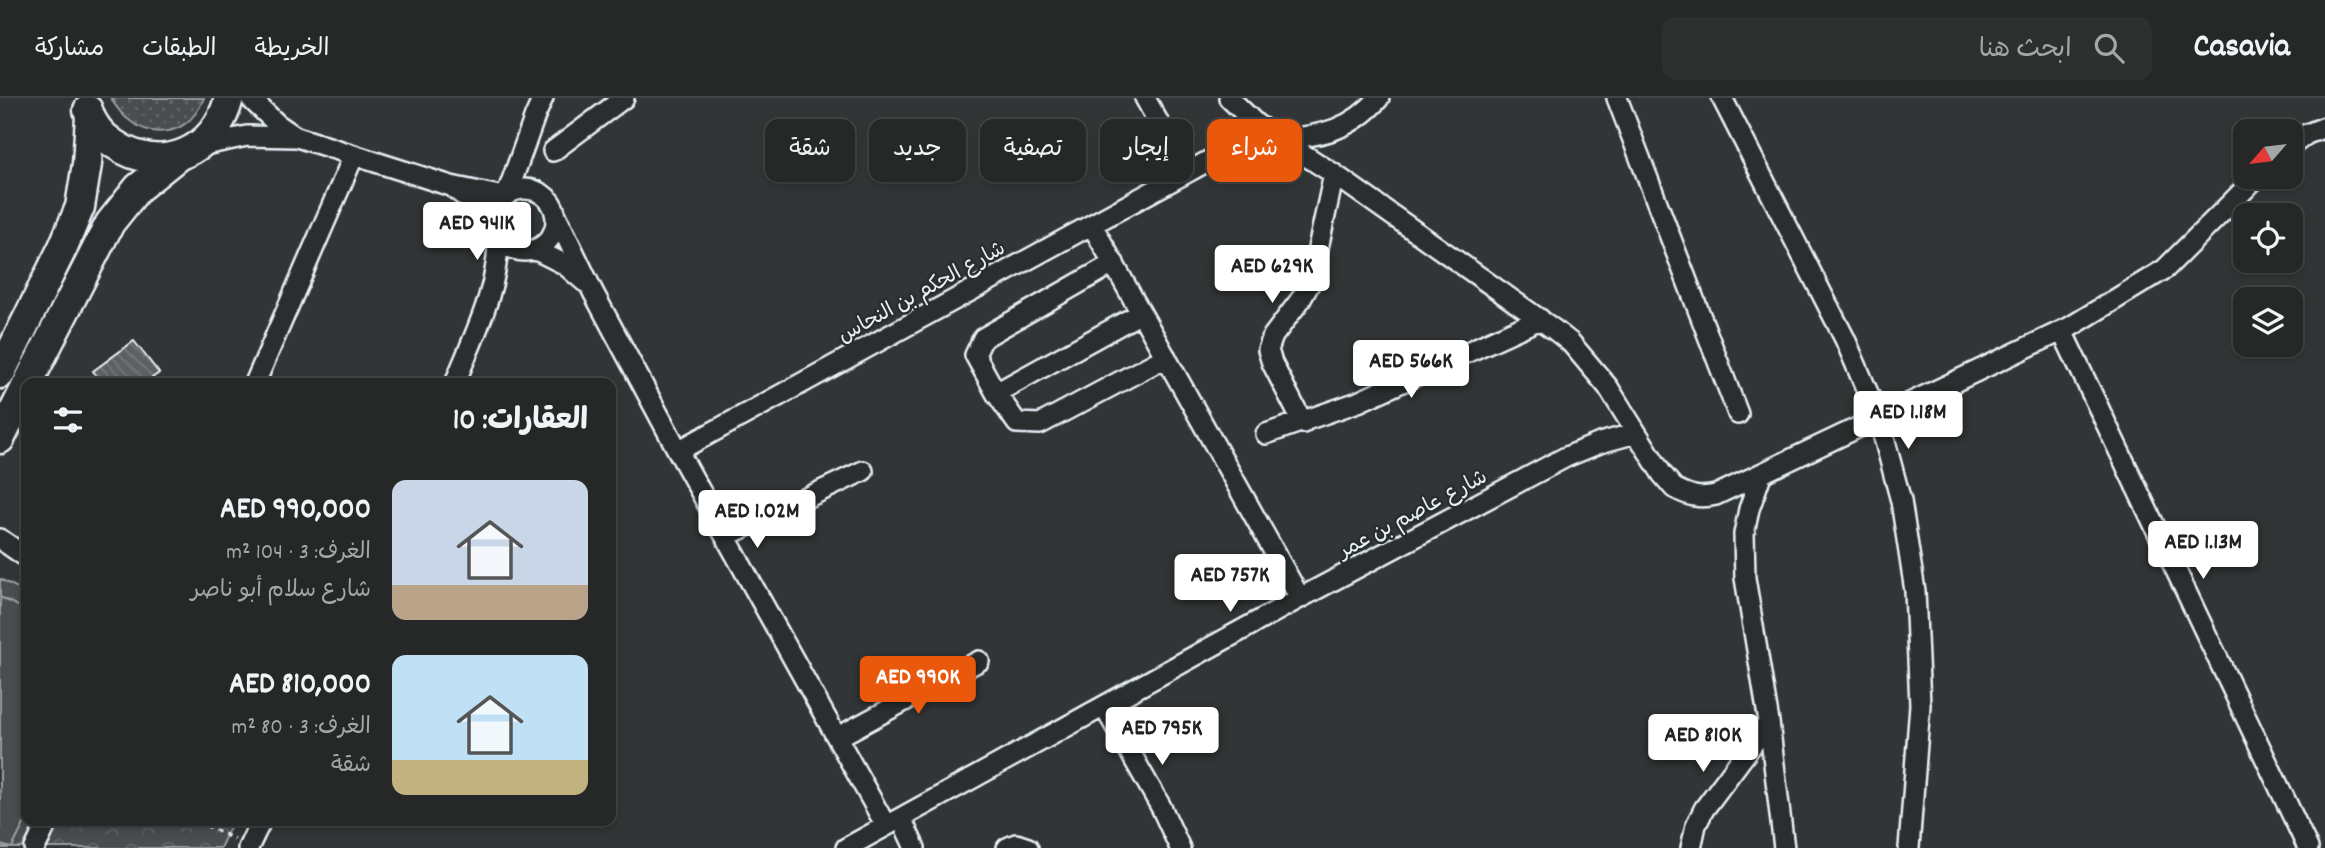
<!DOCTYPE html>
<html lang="ar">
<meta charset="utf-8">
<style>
body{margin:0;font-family:Dekko,"Playpen Sans Arabic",sans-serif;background:#2e3030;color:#f1f3f6;direction:rtl;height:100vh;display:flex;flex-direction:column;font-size:26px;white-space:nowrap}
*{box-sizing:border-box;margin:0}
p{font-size:23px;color:#a4a6a8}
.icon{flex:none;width:38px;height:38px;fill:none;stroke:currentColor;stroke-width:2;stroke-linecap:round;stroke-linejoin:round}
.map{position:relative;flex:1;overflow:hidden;direction:ltr}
.details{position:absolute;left:21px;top:280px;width:595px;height:448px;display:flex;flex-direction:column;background:#262828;border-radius:14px;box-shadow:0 4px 10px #0003,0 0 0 2px #424445;direction:rtl}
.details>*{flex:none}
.top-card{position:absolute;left:637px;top:21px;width:665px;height:63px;direction:rtl;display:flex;gap:14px}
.needle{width:46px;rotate:242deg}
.buttons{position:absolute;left:2233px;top:21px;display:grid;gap:14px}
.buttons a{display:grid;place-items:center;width:70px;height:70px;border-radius:14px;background:#262828;box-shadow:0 4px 10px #0003,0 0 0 2px #424445;font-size:35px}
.price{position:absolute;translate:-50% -60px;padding:0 16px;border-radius:7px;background:#fff;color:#222;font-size:23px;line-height:46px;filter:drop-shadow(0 2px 4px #0008)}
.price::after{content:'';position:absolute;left:50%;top:42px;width:21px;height:16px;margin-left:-10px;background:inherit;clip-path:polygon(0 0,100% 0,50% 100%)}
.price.current{background:#ea580c;color:#fff}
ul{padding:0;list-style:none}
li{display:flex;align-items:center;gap:21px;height:175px;padding:0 28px}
li span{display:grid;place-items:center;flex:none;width:196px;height:140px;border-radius:14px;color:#555}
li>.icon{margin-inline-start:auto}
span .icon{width:84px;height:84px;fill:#fffc;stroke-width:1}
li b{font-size:30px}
h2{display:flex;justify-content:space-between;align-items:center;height:84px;padding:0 28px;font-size:30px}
.pill{padding:0 24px;border-radius:14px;background:#262828;box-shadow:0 4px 10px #0003,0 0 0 2px #424445;font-size:24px;line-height:63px}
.pill.current{background:#ea580c;color:#fff}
header{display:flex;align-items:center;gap:42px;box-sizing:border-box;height:98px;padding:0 35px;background:#262828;border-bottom:2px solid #424445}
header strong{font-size:33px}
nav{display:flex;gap:38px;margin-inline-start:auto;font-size:24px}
.search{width:490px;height:63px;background:#2e3030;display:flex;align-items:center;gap:18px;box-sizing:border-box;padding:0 24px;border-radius:14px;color:#a4a6a8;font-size:26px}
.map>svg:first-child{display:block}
</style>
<header>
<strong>Casavia</strong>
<div class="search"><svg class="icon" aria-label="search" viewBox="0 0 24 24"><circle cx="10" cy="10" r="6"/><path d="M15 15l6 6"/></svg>ابحث هنا</div>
<nav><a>الخريطة</a><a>الطبقات</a><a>مشاركة</a></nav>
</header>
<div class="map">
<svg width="2325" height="750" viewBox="0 0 2325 750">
<defs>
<pattern id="grass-dots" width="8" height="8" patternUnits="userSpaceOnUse" patternTransform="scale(1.75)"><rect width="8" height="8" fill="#494d4f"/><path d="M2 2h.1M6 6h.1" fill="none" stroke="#636769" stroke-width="1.8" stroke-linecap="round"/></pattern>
<pattern id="park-crowns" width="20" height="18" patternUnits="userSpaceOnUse" patternTransform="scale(1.75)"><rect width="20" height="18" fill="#494d4f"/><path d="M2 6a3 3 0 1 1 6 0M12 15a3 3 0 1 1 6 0" fill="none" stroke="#636769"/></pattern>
<pattern id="building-back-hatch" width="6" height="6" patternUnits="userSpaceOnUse" patternTransform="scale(1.75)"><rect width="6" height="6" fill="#5c6063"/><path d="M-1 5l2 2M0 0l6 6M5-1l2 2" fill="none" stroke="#73777a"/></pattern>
</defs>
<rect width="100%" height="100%" fill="#323536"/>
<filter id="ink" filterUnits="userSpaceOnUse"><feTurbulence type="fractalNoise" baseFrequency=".0143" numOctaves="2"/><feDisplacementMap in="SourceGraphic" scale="14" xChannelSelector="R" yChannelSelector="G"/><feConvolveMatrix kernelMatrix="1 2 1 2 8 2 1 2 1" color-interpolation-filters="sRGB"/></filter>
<g filter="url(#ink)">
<path fill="url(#grass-dots)" stroke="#989fa4" stroke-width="2" d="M111,0h93c-19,48 -71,42 -93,0z"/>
<path fill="url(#park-crowns)" stroke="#989fa4" stroke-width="2" d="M0,481l26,13v229h207l-13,27h-220z"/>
<path fill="#494d4f" stroke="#989fa4" stroke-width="2" d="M0,499l26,13v210l-14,28 -12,-3z"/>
<path fill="url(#building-back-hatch)" stroke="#e8f1f8" stroke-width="2" d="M134,243l25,32 -14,10h-21l-6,-7 -12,7h-5l-8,-12z"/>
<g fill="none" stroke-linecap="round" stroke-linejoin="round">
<defs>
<path id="minor" d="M250,0l27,26 19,13
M1145,0l41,74
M1229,0l27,26 78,50 222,157 15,12 37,44 54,87 12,14c15,8 25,11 42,7l354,-168 95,-58 92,-92
M1617,0l121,316
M1722,0l123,241 34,80 22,82 14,90 5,114 -11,143
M200,48l47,-10 50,1 154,49 53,11
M2291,48l16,-12 18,-7
M553,53l71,-53
M455,91l26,20 13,14
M494 122a31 31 0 1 1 62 0a31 31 0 1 1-62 0Z
M507,96l28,-78 8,-18
M555,115l38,79 85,159 208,375
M1092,127l208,373
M536,152l28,14 21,18
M1114,165l-131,75 -8,17 21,38 21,30 23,1 126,-67
M2062,233l246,517
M255,285l99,-228
M455,285c19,-48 44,-94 43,-147
M996,295l145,-80
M1303,325l-31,-60 -4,-13 5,-14 28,-37 10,-18 23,-107
M1266,336l92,-32 182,-83
M678,353l530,-290c15,-6 31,-13 47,-16 49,-11 86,-4 124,-47
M1761,377l-12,34 -5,25 1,44 24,144 15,126
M726,438l137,-65
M0,441l26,18
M1104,608l57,101 19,41
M838,639l141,-76
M901,720l14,30
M35,750l13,-27
M248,750l13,-27
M846,750l454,-250 266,-141 34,-14 36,-10
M1007,750l9,-4 12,4
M1691,750l5,-23 8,-16 65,-87"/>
<path id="highway" d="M88,12c4,14 14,26 26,34 47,32 102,8 115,-46
M0,276l63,-127 17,-40 7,-43 3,-47
M28,285l82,-160 28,-35 40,-32
M0,341l26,-52"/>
</defs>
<use href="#minor" stroke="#e8f1f8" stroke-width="24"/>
<use href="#highway" stroke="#e8f1f8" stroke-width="33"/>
<path stroke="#e8f1f8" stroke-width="3.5" stroke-dasharray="5 5" stroke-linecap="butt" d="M197,723l37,18"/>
<use href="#minor" stroke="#2a2d2e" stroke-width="19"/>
<use href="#highway" stroke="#2a2d2e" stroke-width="28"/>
</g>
</g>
<g text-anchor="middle" stroke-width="5" stroke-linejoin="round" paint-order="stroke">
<g font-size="21" fill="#e8f1f8" stroke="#2a2d2e">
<text transform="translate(921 193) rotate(-29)" y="7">شارع الحكم بن النحاس</text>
<text transform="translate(1412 415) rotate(-28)" y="7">شارع عاصم بن عمر</text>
</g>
</g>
</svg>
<div class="buttons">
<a><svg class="needle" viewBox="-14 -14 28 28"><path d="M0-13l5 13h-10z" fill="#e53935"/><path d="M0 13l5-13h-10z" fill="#a4a6a8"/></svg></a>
<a><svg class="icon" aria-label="locate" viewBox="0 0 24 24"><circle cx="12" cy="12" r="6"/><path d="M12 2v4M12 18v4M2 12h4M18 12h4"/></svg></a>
<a><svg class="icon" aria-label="layers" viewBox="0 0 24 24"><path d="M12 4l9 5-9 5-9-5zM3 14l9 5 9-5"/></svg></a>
</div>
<b class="price" style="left:477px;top:164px">AED 941K</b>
<b class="price" style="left:1272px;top:207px">AED 629K</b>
<b class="price" style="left:1411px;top:302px">AED 566K</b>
<b class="price" style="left:1908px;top:353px">AED 1.18M</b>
<b class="price" style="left:757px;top:452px">AED 1.02M</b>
<b class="price" style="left:2203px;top:483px">AED 1.13M</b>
<b class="price" style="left:1230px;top:516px">AED 757K</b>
<b class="price current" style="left:918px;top:618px">AED 990K</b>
<b class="price" style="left:1162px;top:669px">AED 795K</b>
<b class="price" style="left:1703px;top:676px">AED 810K</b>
<div class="top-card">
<a class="pill current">شراء</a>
<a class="pill">إيجار</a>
<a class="pill">تصفية</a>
<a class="pill">جديد</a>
<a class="pill">شقة</a>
</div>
<section class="details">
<h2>العقارات: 10<svg class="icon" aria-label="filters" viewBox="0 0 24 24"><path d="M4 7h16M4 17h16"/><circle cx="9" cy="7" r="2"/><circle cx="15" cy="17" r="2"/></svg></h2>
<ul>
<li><span style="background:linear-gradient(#c9d6e8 75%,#b9a48a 0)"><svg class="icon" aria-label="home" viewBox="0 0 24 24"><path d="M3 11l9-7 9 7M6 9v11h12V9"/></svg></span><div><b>AED 990,000</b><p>الغرف: 3 · 104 m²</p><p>شارع سلام أبو ناصر</p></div></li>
<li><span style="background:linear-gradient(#bfe0f5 75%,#c2b280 0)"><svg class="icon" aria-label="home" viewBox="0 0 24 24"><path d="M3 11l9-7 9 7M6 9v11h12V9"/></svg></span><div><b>AED 810,000</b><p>الغرف: 3 · 80 m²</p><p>شقة</p></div></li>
</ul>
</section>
</div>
